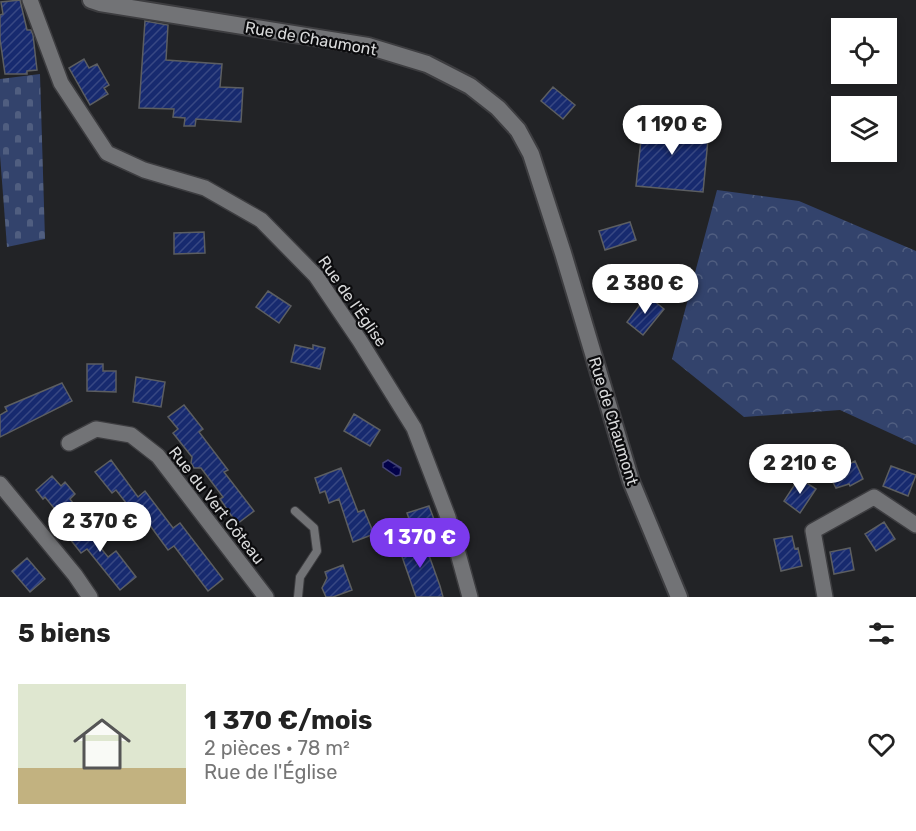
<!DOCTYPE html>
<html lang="fr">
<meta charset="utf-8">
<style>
body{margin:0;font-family:Rubik,sans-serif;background:#f2f2f2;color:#222;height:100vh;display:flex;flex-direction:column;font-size:22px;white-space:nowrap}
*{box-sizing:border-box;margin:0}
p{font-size:20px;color:#767676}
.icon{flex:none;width:33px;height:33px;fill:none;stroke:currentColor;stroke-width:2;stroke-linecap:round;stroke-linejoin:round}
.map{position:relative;height:597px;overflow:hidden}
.sheet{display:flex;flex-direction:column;background:#fff;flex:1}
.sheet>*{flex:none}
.tools{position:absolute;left:831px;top:18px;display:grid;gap:12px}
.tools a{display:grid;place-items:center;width:66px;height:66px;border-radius:0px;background:#fff;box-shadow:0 3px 9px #0003;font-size:30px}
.price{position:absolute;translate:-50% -51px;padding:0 14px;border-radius:21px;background:#fff;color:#222;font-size:20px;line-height:39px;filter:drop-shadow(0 2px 3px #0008)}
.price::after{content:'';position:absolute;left:50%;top:36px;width:18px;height:14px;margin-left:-9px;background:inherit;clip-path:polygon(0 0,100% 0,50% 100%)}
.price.active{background:#7c3aed;color:#fff}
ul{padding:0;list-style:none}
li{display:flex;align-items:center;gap:18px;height:150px;padding:0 18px}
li+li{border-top:2px solid #e0e0e0}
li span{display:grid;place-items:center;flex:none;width:168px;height:120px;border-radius:0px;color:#555}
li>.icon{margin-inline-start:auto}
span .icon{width:72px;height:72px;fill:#fffc;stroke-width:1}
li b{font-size:26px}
h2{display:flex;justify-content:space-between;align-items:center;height:72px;padding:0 18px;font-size:26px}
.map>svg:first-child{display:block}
</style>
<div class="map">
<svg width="916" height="597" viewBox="0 0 916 597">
<defs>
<pattern id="forest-crowns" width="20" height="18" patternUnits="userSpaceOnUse" patternTransform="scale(1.5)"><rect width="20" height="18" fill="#33436c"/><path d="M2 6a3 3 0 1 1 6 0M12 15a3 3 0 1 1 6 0" fill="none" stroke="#505e80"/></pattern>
<pattern id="cemetery-stones" width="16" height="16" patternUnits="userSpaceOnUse" patternTransform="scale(1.5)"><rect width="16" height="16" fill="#33436c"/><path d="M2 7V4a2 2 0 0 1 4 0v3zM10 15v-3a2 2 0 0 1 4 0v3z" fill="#505e80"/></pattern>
<pattern id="water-ripples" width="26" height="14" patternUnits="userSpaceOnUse" patternTransform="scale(1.5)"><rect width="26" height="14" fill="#030249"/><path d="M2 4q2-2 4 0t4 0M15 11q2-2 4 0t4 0" fill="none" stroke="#272663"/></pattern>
<pattern id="building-hatch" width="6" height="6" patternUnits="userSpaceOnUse" patternTransform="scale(1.5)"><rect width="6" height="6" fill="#172a6f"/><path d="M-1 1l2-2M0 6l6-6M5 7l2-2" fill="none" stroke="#384883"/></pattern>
</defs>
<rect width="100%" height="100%" fill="#222326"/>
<path fill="url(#forest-crowns)" d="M717,190l82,11 117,50v194l-76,-35 -96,7 -72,-58z"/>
<path fill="url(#cemetery-stones)" d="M40,74l5,165 -38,8 -7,-92v-76z"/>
<path fill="url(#water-ripples)" stroke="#434375" stroke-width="1.5" d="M388,460l13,8 -1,7 -4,1 -13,-9v-4z"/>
<path fill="url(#building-hatch)" stroke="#5c5e61" stroke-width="1.5" d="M20,0l7,30h4l2,5 4,35 -10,1v3h-22l-5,-35v-24l3,-1 -2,-12z
M145,21l23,4 -2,35 56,4 -2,23 23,1 -2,34 -45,-3 -1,7h-11l1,-8 -12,-1 1,-8 -35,-1z
M84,59l5,9 8,-4 12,21 -5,3 4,6 -18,11 -21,-37z
M553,87l22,18 -12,14 -22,-18z
M644,112l13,1 -1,10 53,6 -6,63 -67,-6z
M630,222l6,18 -31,10 -6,-19z
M204,232l1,21 -31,1v-21z
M268,291l23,15 -12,17 -23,-16z
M647,295l17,14 -21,26 -16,-13z
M295,345l18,4v-4l12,3 -5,21 -29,-7z
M87,364h16v7h13v21l-29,-1z
M136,377l29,5 -4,25 -28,-5z
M62,383l10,18 -72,36v-22l7,-4 -2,-4z
M184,405l19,24 -4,3 29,38 -4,2 30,39 -17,13 -17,-25 3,-2 -22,-29h-7l-3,-5 1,-6 -19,-24 5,-4 -10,-12z
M354,414l26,16 -10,16 -26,-15z
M111,460l27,37 7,-6 28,37 7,-5 43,56 -15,12 -34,-45 -6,4 -19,-26 -4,3 -29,-37 -4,3 -17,-21z
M855,461l8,18 -13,7 -1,-2 -13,4 -9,-17 13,-5 1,2z
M891,466l25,9 -8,21 -25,-10z
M341,468l17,44 6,-2 10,24 -21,8 -14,-43 -10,4 -4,-12 -5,2 -5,-15z
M52,476l9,10 4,-4 10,12 -5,5 6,8 -14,11 -17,-21 -2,2 -7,-9z
M799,478l17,11 -16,24 -16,-12z
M429,506l6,16 -22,8 -6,-17z
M63,520l30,4 4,5 -2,12 13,16 8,-6 20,26 -16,13 -33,-41 -6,4 -15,-19 5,-4z
M884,522l11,17 -19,12 -11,-17z
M422,536l18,50 3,11h-27l-18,-52z
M792,536l3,13 3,-1 4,18 -21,5 -7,-32z
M850,548l4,22 -20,4 -4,-22z
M27,558l18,21 -15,13 -18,-21z
M343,565l9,25 -19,7h-7l-4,-9 5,-10 -2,-6z"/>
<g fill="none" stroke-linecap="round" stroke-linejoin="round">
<defs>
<path id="service" d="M295,511l19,17 3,23 -17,26 -2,20"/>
<path id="minor" d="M30,0l31,83 46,70 37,17 61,18 56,32 55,56 44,65 54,87 34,89 22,80
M69,443l27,-14 35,6 27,21 108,141
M0,484l75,91 15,22
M825,597l-12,-66 61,-34 42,28"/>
<path id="tertiary" d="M91,0l9,3 268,43 59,18 43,22 28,22 20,22 13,24 32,99 68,228 48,116"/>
</defs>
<use href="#service" stroke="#3d3d40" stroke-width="10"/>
<use href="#minor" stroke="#3d3d40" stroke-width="18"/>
<use href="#tertiary" stroke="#3d3d40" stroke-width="20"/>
<use href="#service" stroke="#727376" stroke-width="8"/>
<use href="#minor" stroke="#727376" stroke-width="15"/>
<use href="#tertiary" stroke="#727376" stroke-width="16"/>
</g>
<g text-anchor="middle" stroke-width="4.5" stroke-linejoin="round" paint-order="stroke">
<g font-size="16" fill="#d9dadb" stroke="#0c0c0e">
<text transform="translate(311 38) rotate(10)" y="6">Rue de Chaumont</text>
<text transform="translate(353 301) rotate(55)" y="6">Rue de l'Église</text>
<text transform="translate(614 421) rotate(73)" y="6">Rue de Chaumont</text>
<text transform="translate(217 505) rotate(52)" y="6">Rue du Vert Côteau</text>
</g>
</g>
</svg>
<div class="tools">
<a><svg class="icon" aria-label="locate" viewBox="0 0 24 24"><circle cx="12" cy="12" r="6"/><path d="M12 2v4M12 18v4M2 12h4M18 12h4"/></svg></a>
<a><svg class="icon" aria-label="layers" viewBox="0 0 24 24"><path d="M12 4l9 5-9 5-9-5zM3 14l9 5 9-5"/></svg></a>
</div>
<b class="price" style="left:672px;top:156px">1 190 €</b>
<b class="price" style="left:645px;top:315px">2 380 €</b>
<b class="price" style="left:800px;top:495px">2 210 €</b>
<b class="price" style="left:100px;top:553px">2 370 €</b>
<b class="price active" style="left:420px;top:569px">1 370 €</b>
</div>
<section class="sheet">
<h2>5 biens<svg class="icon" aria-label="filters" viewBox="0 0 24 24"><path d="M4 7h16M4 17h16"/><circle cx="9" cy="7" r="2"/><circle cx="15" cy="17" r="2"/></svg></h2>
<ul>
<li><span style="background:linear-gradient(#dfe7d0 70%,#c2b280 0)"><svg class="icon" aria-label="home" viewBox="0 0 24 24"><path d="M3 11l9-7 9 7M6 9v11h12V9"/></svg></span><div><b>1 370 €/mois</b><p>2 pièces · 78 m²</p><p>Rue de l'Église</p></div><svg class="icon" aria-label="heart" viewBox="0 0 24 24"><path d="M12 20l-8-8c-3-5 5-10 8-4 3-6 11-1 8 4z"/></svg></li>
</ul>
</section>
